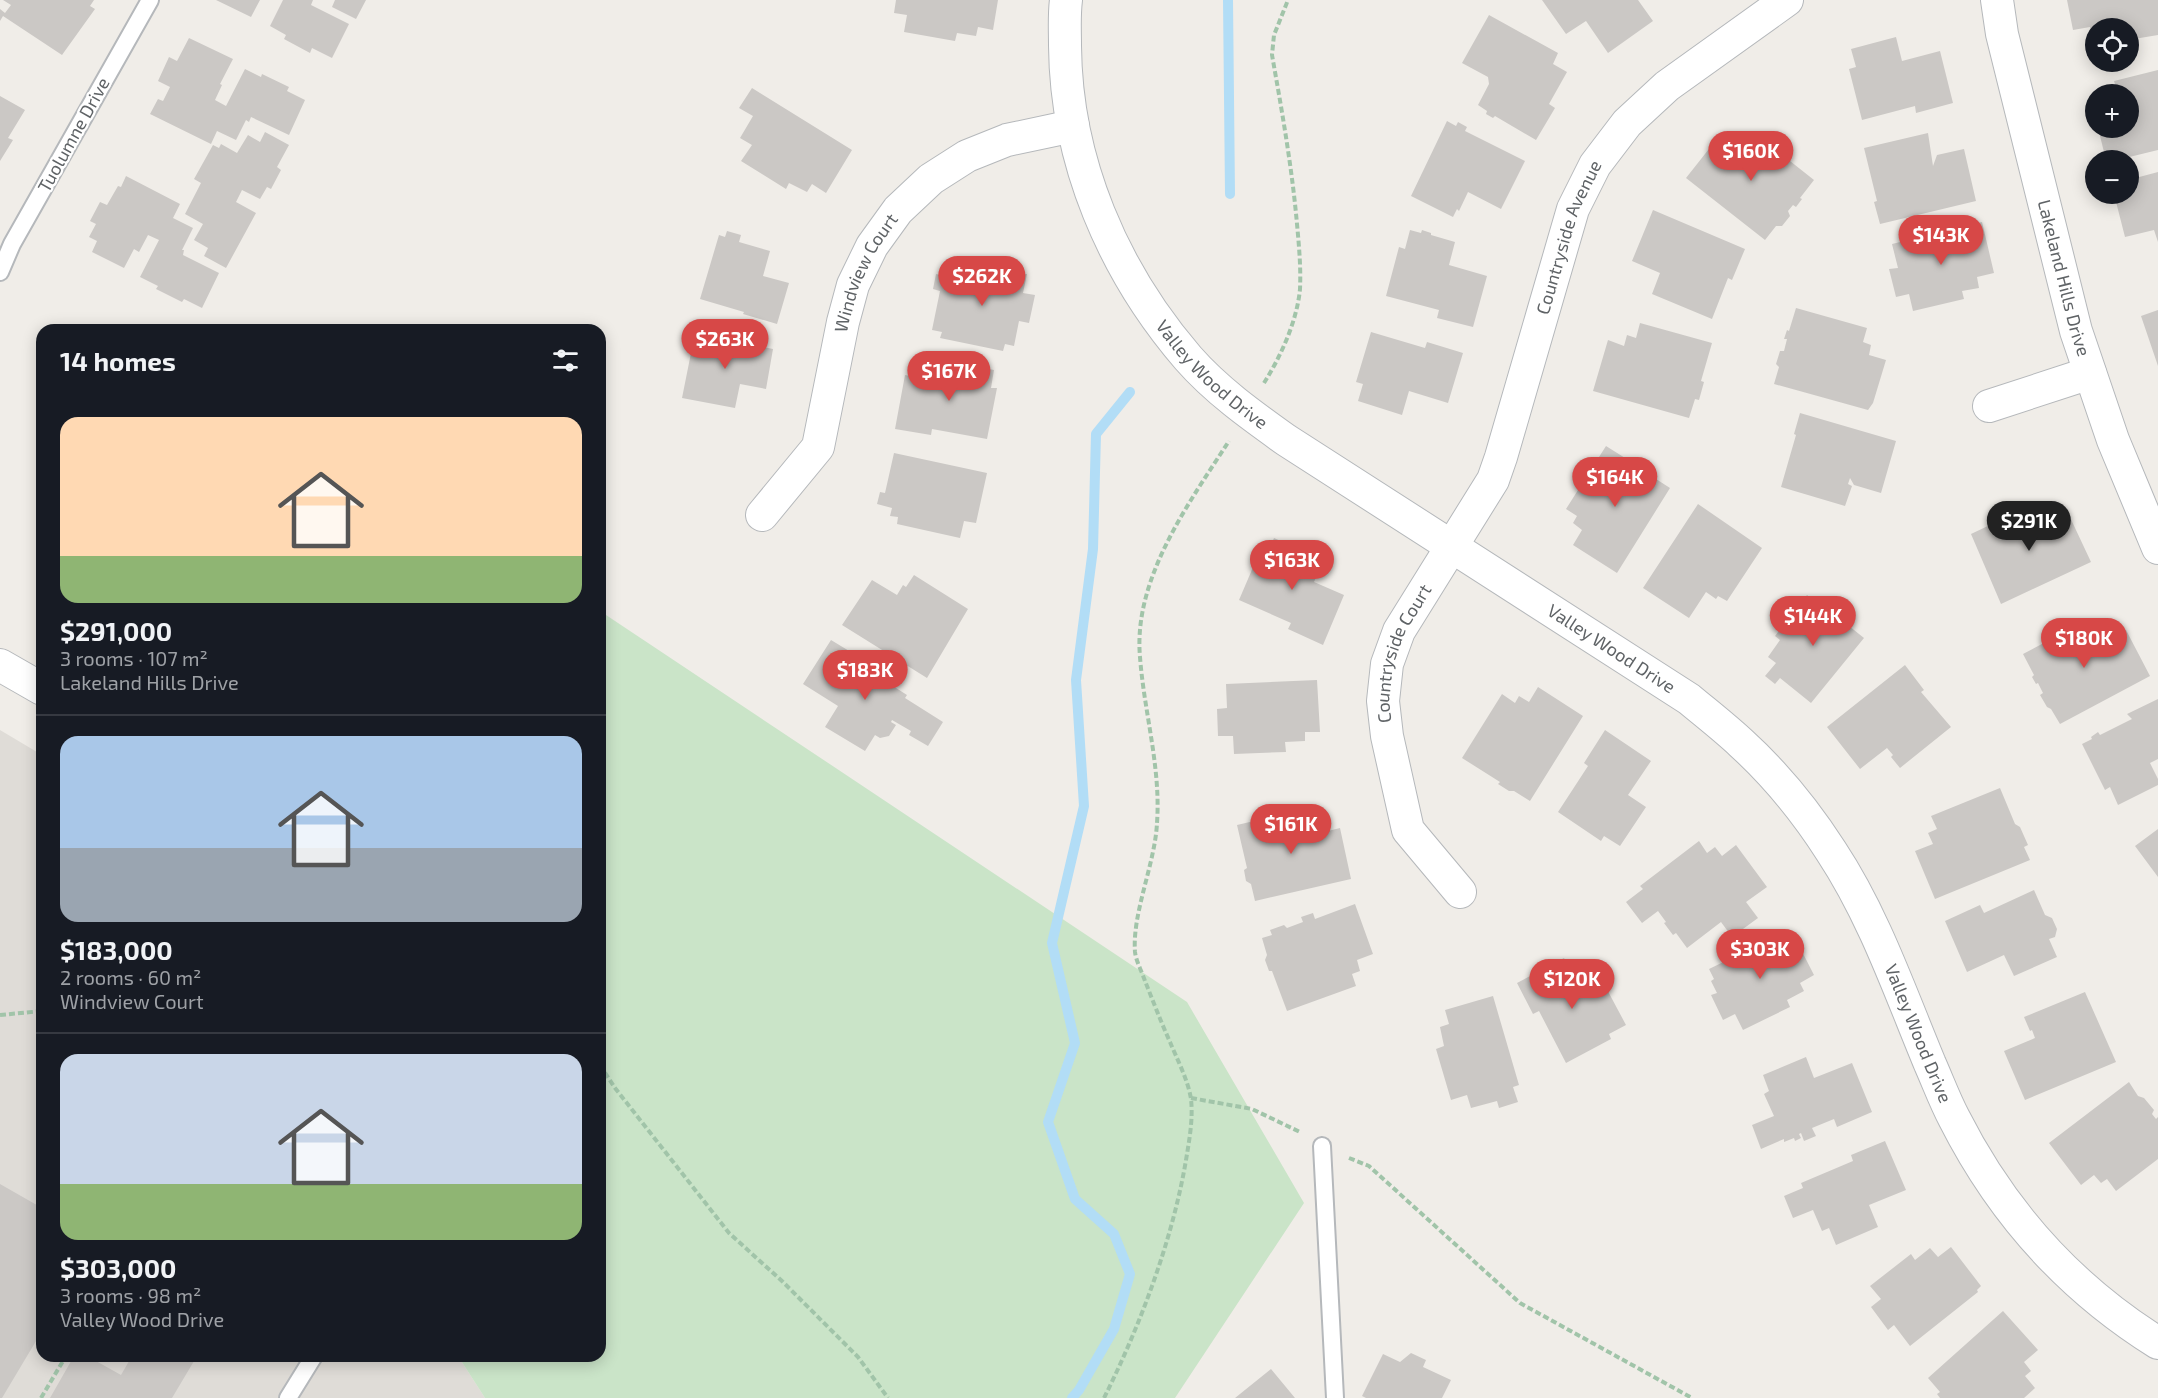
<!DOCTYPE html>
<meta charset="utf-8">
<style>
body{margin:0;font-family:"Exo 2",sans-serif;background:#242831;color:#f1f3f6;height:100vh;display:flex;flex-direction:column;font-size:22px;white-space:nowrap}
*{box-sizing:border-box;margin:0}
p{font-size:20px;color:#9ea1a6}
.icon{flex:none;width:33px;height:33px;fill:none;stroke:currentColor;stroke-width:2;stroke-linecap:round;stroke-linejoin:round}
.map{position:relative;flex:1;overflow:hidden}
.panel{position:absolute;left:36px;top:324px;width:570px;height:1038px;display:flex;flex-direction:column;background:#171b24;border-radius:18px;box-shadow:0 3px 15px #0003}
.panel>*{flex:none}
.tools{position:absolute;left:2085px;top:18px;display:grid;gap:12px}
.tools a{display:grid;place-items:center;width:54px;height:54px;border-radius:50%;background:#171b24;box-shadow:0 3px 15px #0003;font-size:30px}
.price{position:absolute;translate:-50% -51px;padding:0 14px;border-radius:21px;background:#d74847;color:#fff;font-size:20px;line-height:39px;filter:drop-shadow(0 2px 3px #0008)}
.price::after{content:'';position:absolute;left:50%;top:36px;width:18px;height:14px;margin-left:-9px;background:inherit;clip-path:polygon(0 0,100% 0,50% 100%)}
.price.on{background:#222;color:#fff}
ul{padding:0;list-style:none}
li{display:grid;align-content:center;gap:12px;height:318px;padding:0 24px}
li+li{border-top:2px solid #363941}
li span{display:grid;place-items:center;height:186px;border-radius:18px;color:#555}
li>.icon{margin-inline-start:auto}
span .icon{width:108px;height:108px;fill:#fffc;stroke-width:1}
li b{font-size:26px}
h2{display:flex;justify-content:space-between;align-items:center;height:72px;padding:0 24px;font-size:26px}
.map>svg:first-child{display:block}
</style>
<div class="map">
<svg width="2158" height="1398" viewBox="0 0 2158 1398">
<rect width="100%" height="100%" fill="#f0ede8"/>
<path fill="#dfdcd7" d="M0,730l42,25v601h416l27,42h-485z"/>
<path fill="#cae4c8" d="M600,611l587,391 117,201 -129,195h-690l-27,-42h142z"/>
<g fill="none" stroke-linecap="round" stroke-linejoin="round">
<path stroke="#b2ddf6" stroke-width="10" d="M1228,0l2,194
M1072,1398l7,-8 35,-61 16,-55 -16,-40 -39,-35 -27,-77 27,-79 -23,-100 32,-137 -8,-126 17,-131 3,-115 34,-42"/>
</g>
<path fill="#cbc8c5" d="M3,0h91l-4,6 5,3 -33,46 -59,-39 -3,5v-12l5,4 6,-8z
M216,0h44l-9,17z
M283,0h30l-2,5 38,19 -17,34 -20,-10 -2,5 -26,-14 2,-4 -16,-9z
M335,0h31l-10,19 -24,-12z
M896,0h102l-5,30 -15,-3 -2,9 -19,-3 -2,8 -51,-9 3,-17 -13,-2z
M1542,0h96l15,21 -45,32 -22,-32 -20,13z
M2067,0h91v35l-30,5v-12h-32v10l-4,1 -2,-12 -17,3z
M1489,15l69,38 -5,11 14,8 -18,32 6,4 -19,32 -41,-24 -2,2 -7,-4 1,-3 -9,-6 11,-21 -1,-7 -26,-14z
M1896,37l6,24 38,-10 13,52 -37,10 -1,-7 -53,14 -13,-51 7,-2 -5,-18z
M189,38l44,21 -13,25 2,1 -7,15 11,6 19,-37 16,8 1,-3 27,13 -2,4 18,9 -16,35 -38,-18 -2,5 -3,-2 -10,20 -19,-9 -6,13 -61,-30 8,-15 5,2 7,-14 -12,-6 11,-24 8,4z
M2158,70v80l-41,10h-11l-8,-32h30v-34h-10l-4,-13z
M752,88l100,62 -26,43 -14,-9 -5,8 -18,-9 -3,6 -45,-28 11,-16 -12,-7 13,-22 -14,-8z
M0,96l25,14 -17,28 5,2 -13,21z
M1447,121l9,5 2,-4 9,5 -2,4 60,30 -24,48 -33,-17 -9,19 -2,-2 -4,8 -42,-21z
M265,132l24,13 -12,22 4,3 -10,19 -4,-2 -7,12 -18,-9 -6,12 20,11 -30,55 -22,-12 4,-8 -14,-8 9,-16 -18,-10 16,-31 -7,-4 19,-34 6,3 2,-4 16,9 11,-18 12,7z
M1928,133l5,33 4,-11 27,-6 12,52 -96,23 -6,-22 3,-1 -13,-53z
M1756,134l58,46 -14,18 2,1 -6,8 -3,-2 -5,6 2,5 -8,10h-6l-11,14 -79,-62 34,-43 13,11 7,-7 7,6z
M2158,172v70l-4,-12 -29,7 -11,-43h14v-14z
M126,176l54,28 -7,14 20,10 -11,22h2l-1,5 36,18 -17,35 -18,-9 -2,3 -26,-13 2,-3 -18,-9 19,-37 -11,-5 -9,17 -5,-3 -10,19 -32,-16 5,-11 -8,-4 7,-13 -6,-3 10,-19 7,3 11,-19 3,1z
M1653,210l92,39 -13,31 -4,-2 -16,41 -60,-25 8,-21 -28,-12z
M1982,222l12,51 -17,4 2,11 -17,3 2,8 -51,12 -4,-17 -13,3 -7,-28 9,-1 -6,-24z
M1410,230l11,3 1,-3 9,3v2l24,7 -6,23 38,11 -14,51 -36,-9 2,-8 -53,-14 13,-49 6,2z
M727,231l14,4 -2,7 31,9 -7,25 26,7 -12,41 -34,-10 1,-2 -44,-13 19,-64 6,2z
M976,265l24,5 -1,3 28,1 -4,19 12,2 -6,28 -10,-2 -5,25 -9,-2 -2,7 -63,-13 2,-6 -10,-2 8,-39 -7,-2 3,-15 17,4 2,-10 19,4z
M1796,308l71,20 -4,14 8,3 -2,10 17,5 -13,43 -5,7 -94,-26 5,-17 -3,-3 4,-13h4l3,-12h-3l3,-9 2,1z
M2158,310v56l-17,-50z
M1640,323l72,20 -11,38 3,1 -5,18 -4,-1 -6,19 -96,-27 15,-51 16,6 3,-11 9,3z
M1371,332l54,16 2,-6 36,11 -15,50 -39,-12 -7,24 -44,-14 5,-17 -7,-2z
M695,333l78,16 -7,40 -26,-5 -5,24 -53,-10z
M948,361l46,9 -3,18h6l-10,51 -55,-10 -1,6 -36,-6 10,-54 38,7z
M1800,413l96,28 -15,52 -27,-8 -4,-7 -2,6 4,2 -7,20 -64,-19 15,-52 -2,-1z
M1606,446l35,22 4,-2 12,7 -1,6 14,9 -53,85 -44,-28 9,-15 -9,-7 4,-7 -11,-7z
M894,453l93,20 -11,50 -12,-2 -4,17 -63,-14 1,-7 -8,-1 2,-8 -15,-4 3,-12 5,1z
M1698,504l64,44 -35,53 -9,-5 -2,3 -10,-7 -17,26 -46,-30z
M2030,506l9,19 -3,1 4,8 2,-9 26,-12 23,49 -90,42 -30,-70z
M1274,538l49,22 -9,22 30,13 -21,50 -35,-16 3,-6 -52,-23 21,-49 7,3z
M914,575l54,34 -41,69 -85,-53 30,-45 25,15 6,-10 3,2z
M1807,595l14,12 9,-11 21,17 -7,9 20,16 -53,65 -31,-25 -5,6 -10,-8 11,-13 -8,-6 12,-17 -5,-4z
M2089,619l7,14 8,-4 5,10 17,-9 24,46 -90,48 -9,-15 -4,-2 -7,-12 3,-2 -5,-10 -2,1 -4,-7 2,-2 -11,-21z
M831,640l33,20 -1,7 44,28 -2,3 38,24 -15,24 -19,-11 2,-4 -19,-11 -1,2 5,3 -7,11 -9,2 -5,-3 -10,16 -40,-24 13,-21 -35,-22z
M1905,665l19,25 -3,2 30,35 -51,41 -9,-11 2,-2 -6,-7 -27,21 -33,-42z
M1317,680l3,52h-15v9l-20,1 1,10 -52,2 -1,-18h-15l-1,-27 10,-1 -1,-24z
M1538,687l45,29 -53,85 -16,-10h-5l-11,-7 2,-2 -38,-24 40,-64 13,9 4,-7 10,6z
M2158,699v60l-8,4 8,16v6l-40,20 -8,-18 -5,3 -23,-46 10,-5 -1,-2 7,-5 2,3 32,-16 -5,-5z
M1605,730l46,31 -23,34 18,12 -26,39 -16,-10 -3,5 -43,-29 30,-46 -4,-3z
M2000,788l15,36 5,3 8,18 -4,2 6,13 -95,39 -20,-48 18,-7 -5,-11 9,-4 -6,-13z
M1309,808l3,14 9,-1 3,11 16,-4 11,51 -96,22 -4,-17 -5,-3 -2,-11 3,-2 -10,-43z
M2158,829v48l-23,-31z
M1699,841l8,12 8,-6 7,9 14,-11 31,42 -21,15 12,16 -26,19 -11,-15 -34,26 -11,-15 -3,2 -9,-12 2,-1 -8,-11 -16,12 -16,-21 17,-13 -3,-3z
M2034,890l11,25 7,3 5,11 -2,8 -6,2 8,18 -43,19 -10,-21 -37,17 -22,-51 35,-16 4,8z
M1355,904l18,50 -16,6 3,11 -8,3 4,12 -69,25 -15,-40h-3l-4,-11 2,-5 -5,-17 10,-3 -2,-5 14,-5 3,3 16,-6 -2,-5 12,-4 2,6z
M1785,932l2,3 5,-3 22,43 -14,8 4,8 -17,9 3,7 -47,23 -8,-16 -12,6 -12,-25 6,-2 -6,-12 3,-2 -5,-10z
M1564,958l19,35 20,-11 23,43 -17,9 2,5 -45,24 -27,-52 -6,3 -16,-31z
M2085,992l31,70 -91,38 -21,-49 31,-13 -3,-8 -2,1 -6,-14z
M1493,996l26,89 -6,2 5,15 -19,6 -2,-7 -26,7 -4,-13 -16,5 -15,-51 8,-3 -4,-19 9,-3 -4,-14z
M1806,1057l8,21 38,-15 20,49 -35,15 -3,-8 -22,9 4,8 -12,5 -3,-8 -2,1 2,4 -6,3 -1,-3 -10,4v-3l-23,10 -9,-24 22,-9 -10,-22 5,-3 -6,-16z
M2129,1082l9,14 6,2 10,12 -2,4 4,5 2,-2v42l-42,32 -9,-12 -6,4 -7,-8 -13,10 -32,-42z
M1885,1141l21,49 -37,15 9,22 -42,18 -7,-17 -7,3 -9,-21 -20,8 -9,-22 19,-8 -2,-5 52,-22 -2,-6z
M0,1184l42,24v123l-40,67h-2z
M1951,1247l30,39 -4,4 1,2 -68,54 -16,-21 -6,5 -17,-23 10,-8 -11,-13 41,-32 4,6 15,-12 8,9z
M2003,1311l35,39 -14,12 7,9 -6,5 10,12 -11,10h-84l-3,-4 3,-2 -12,-14z
M1411,1353l15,7 -3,7 28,13 -9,18h-76l-4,-2 21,-42 17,8z
M74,1356h13l34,19 11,-19h65l-25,42h-122z
M1271,1369l24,29h-60z"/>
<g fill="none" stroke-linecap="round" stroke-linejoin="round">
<defs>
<path id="lane" d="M0,272l12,-28 138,-244
M1322,1146l13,252
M288,1398l26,-42"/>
<g id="street">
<path id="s1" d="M1066,0c-2,15 -1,30 -1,46 1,115 48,225 123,312 28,32 63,57 98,82l403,259c18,15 36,29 52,44 34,31 65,69 90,108 43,65 69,141 99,213 8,18 15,37 24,54 47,93 116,170 204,225"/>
<path id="s2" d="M1997,0l5,34 74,297 37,109 45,108"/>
<path d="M1989,406l101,-33"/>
<path id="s3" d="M762,515l56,-68 25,-125 10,-37 19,-39 26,-36 33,-31 36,-23 40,-16 66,-14"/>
<path d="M0,665l42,24"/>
<path id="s4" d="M1460,892l-52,-62 -21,-94 -4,-35 4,-37 12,-33 94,-151 8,-23 72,-248 22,-44 32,-42 40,-37 120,-86"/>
</g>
</defs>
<use href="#lane" stroke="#b5b8bb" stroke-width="20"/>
<use href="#street" stroke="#b5b8bb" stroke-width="34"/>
<path stroke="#a1c4a9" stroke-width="4" stroke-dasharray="6 3" stroke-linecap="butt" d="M1264,383c17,-27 33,-62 36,-94 1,-22 -1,-43 -3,-65 -5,-56 -15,-113 -25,-169l2,-20 14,-35
M0,1015l42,-4
M600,1065l15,23 114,145 54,49 75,75 30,41
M1191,1098l61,11 48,23
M1349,1158l20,8 151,137 172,95
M41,1398l25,-42
M1104,1398c37,-74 70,-162 83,-244 3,-18 6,-37 4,-55 -3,-19 -14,-40 -21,-57 -9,-20 -17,-41 -25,-61 -3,-9 -9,-20 -10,-29 -3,-39 20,-88 22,-129 4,-56 -13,-111 -17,-166 -7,-78 49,-154 89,-216"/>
<use href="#lane" stroke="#fff" stroke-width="16"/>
<use href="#street" stroke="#fff" stroke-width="32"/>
</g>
<g text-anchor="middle" stroke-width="4.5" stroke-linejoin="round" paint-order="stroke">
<g font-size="18" fill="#5f6366" stroke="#fff">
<text transform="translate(74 135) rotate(-61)" y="6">Tuolumne Drive</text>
<text dy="6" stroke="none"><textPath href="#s4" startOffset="717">Countryside Avenue</textPath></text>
<text dy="6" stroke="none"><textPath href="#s3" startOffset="270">Windview Court</textPath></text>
<text dy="6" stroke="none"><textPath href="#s2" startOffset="286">Lakeland Hills Drive</textPath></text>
<text dy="6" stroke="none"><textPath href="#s1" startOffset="417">Valley Wood Drive</textPath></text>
<text dy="6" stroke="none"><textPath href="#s1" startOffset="903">Valley Wood Drive</textPath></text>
<text dy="6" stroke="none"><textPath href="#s4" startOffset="264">Countryside Court</textPath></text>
<text dy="6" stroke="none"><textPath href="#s1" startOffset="1407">Valley Wood Drive</textPath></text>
</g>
</g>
</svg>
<div class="tools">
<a><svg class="icon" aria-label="locate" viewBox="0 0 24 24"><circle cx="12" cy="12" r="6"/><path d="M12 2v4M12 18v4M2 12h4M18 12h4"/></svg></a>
<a>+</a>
<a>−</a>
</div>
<b class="price" style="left:1751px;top:182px">$160K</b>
<b class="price" style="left:1941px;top:266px">$143K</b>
<b class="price" style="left:982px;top:307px">$262K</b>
<b class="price" style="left:725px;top:370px">$263K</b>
<b class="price" style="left:949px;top:402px">$167K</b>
<b class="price" style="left:1615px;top:508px">$164K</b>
<b class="price on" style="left:2029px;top:552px">$291K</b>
<b class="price" style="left:1292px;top:591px">$163K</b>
<b class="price" style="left:1813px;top:647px">$144K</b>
<b class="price" style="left:2084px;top:669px">$180K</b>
<b class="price" style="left:865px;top:701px">$183K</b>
<b class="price" style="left:1291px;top:855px">$161K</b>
<b class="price" style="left:1760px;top:980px">$303K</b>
<b class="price" style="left:1572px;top:1010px">$120K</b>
<section class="panel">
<h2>14 homes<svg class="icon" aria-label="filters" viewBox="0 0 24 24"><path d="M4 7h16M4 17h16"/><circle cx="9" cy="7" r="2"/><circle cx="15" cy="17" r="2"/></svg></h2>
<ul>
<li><span style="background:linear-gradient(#ffd9b3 75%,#8fb573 0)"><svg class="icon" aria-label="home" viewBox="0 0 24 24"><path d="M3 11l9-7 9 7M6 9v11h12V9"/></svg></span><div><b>$291,000</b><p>3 rooms · 107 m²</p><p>Lakeland Hills Drive</p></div></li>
<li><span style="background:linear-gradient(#a9c7e8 60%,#9aa5b1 0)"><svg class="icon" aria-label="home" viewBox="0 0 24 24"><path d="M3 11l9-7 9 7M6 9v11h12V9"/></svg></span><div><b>$183,000</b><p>2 rooms · 60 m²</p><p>Windview Court</p></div></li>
<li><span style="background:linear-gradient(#c9d6e8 70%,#8fb573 0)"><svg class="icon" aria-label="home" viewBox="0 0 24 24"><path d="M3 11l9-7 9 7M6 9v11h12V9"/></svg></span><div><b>$303,000</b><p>3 rooms · 98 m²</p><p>Valley Wood Drive</p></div></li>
</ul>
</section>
</div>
